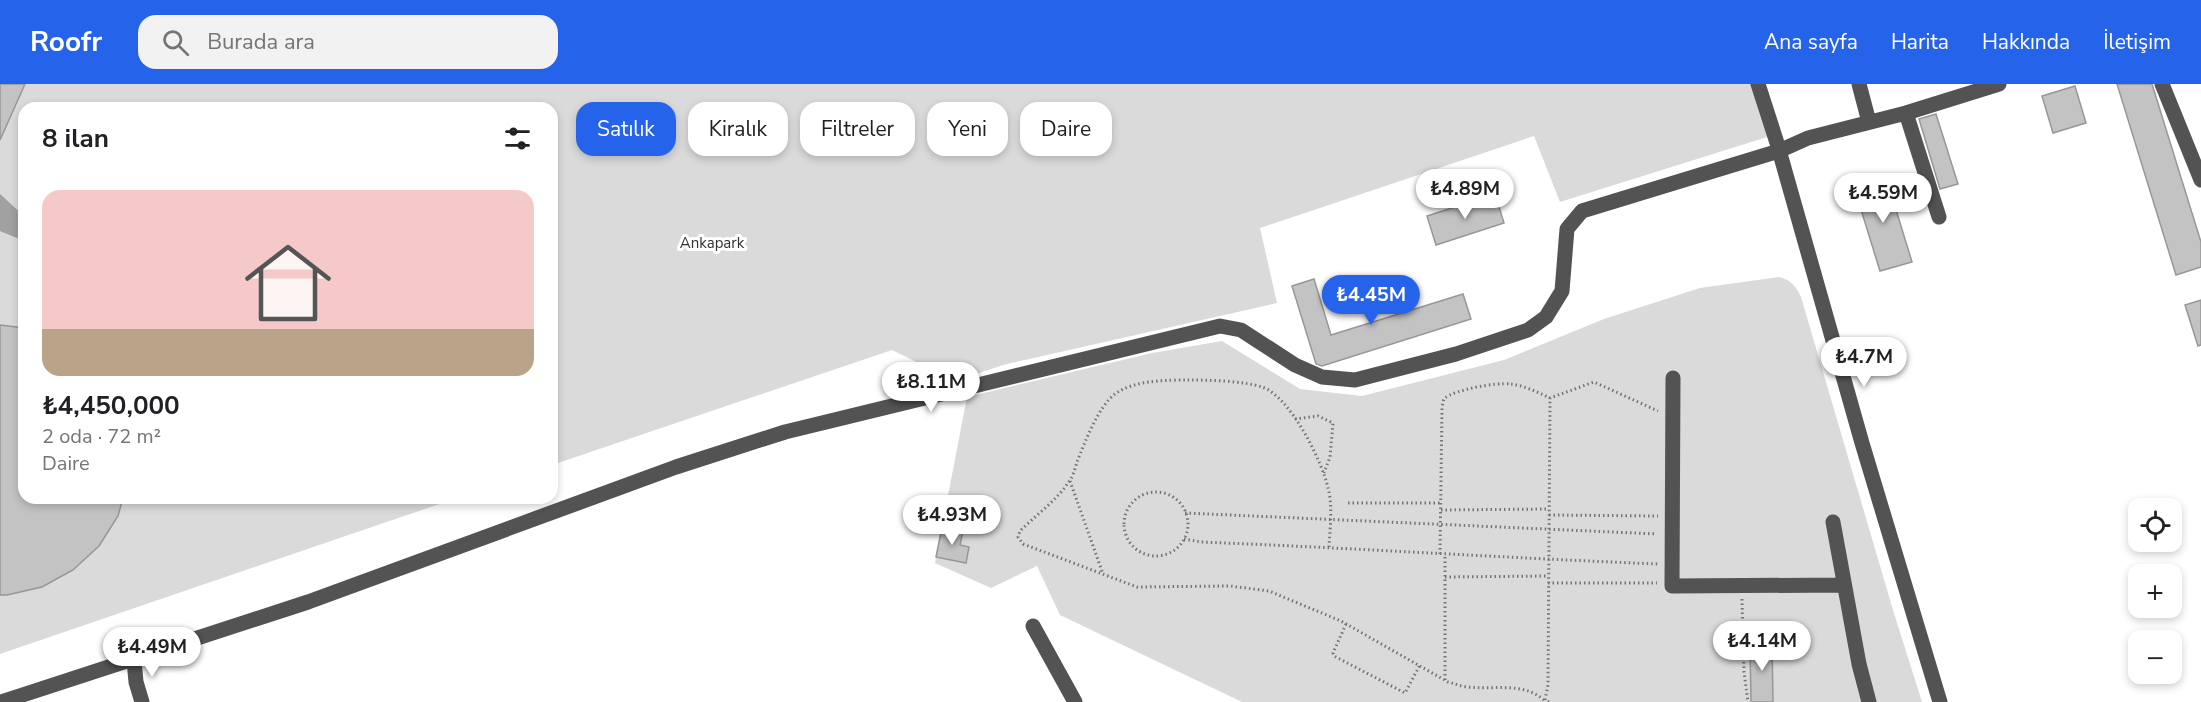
<!DOCTYPE html>
<html lang="tr">
<meta charset="utf-8">
<style>
body{margin:0;font-family:"Nunito Sans",sans-serif;background:#f2f2f2;color:#202124;height:100vh;display:flex;flex-direction:column;font-size:22px;white-space:nowrap}
*{box-sizing:border-box;margin:0}
p{font-size:20px;color:#757577}
.icon{flex:none;width:33px;height:33px;fill:none;stroke:currentColor;stroke-width:2;stroke-linecap:round;stroke-linejoin:round}
.map{position:relative;flex:1;overflow:hidden}
.details{position:absolute;left:18px;top:18px;width:540px;height:402px;display:flex;flex-direction:column;background:#fff;border-radius:18px;box-shadow:0 3px 9px #0003}
.details>*{flex:none}
.hud{position:absolute;left:576px;top:18px;width:570px;height:54px;display:flex;gap:12px}
.controls{position:absolute;left:2128px;top:414px;display:grid;gap:12px}
.controls a{display:grid;place-items:center;width:54px;height:54px;border-radius:12px;background:#fff;box-shadow:0 3px 9px #0003;font-size:30px}
.price{position:absolute;translate:-50% -51px;padding:0 14px;border-radius:21px;background:#fff;color:#222;font-size:20px;line-height:39px;filter:drop-shadow(0 2px 3px #0008)}
.price::after{content:'';position:absolute;left:50%;top:36px;width:18px;height:14px;margin-left:-9px;background:inherit;clip-path:polygon(0 0,100% 0,50% 100%)}
.price.on{background:#2563eb;color:#fff}
ul{padding:0;list-style:none}
li{display:grid;align-content:center;gap:12px;height:318px;padding:0 24px}
li span{display:grid;place-items:center;height:186px;border-radius:18px;color:#555}
li>.icon{margin-inline-start:auto}
span .icon{width:108px;height:108px;fill:#fffc;stroke-width:1}
li b{font-size:26px}
h2{display:flex;justify-content:space-between;align-items:center;height:72px;padding:0 24px;font-size:26px}
.chip{padding:0 21px;border-radius:18px;background:#fff;box-shadow:0 3px 9px #0003;font-size:21px;line-height:54px}
.chip.on{background:#2563eb;color:#fff}
header{display:flex;align-items:center;gap:36px;box-sizing:border-box;height:84px;padding:0 30px;background:#2563eb;color:#fff}
header strong{font-size:28px}
nav{display:flex;gap:33px;margin-inline-start:auto;font-size:21px}
.search{width:420px;height:54px;background:#f2f2f2;display:flex;align-items:center;gap:15px;box-sizing:border-box;padding:0 21px;border-radius:18px;color:#757577;font-size:22px}
.map>svg:first-child{display:block}
</style>
<header>
<strong>Roofr</strong>
<div class="search"><svg class="icon" aria-label="search" viewBox="0 0 24 24"><circle cx="10" cy="10" r="6"/><path d="M15 15l6 6"/></svg>Burada ara</div>
<nav><a>Ana sayfa</a><a>Harita</a><a>Hakkında</a><a>İletişim</a></nav>
</header>
<div class="map">
<svg width="2201" height="618" viewBox="0 0 2201 618">
<rect width="100%" height="100%" fill="#fff"/>
<path fill="#dadada" d="M0,0h1764l16,49 -220,69 -26,-66 -274,92 17,75 -274,62 -48,16 -63,-31 -340,115v-357h-528v390h433l-457,156z
M1779,193c12,3 17,9 22,20l92,313 29,92h-680l-182,-87 -23,-49 -46,22 -56,-25 32,-166 185,-44 70,-12 78,48 62,7 142,-36 100,-41 96,-31z"/>
<path fill="#a1a1a1" d="M0,110l24,22v25l-24,-10z"/>
<path fill="#c3c3c3" stroke="#979797" stroke-width="1.5" d="M0,0h25l-25,56z
M2117,0h35l49,158v25l-25,8z
M2075,2l11,37 -33,10 -11,-37z
M1936,30l22,70 -18,5 -21,-70z
M1886,93l26,85 -32,9 -26,-84z
M1495,110l9,29 -68,22 -9,-29z
M1314,195l17,56 132,-41 8,25 -149,47 -6,-2 -24,-78z
M2201,216v45l-3,1 -13,-41z
M0,241l24,3v170h99l-5,18 -19,30 -26,24 -31,17 -35,8h-7z
M942,443l21,4 -3,14 9,2 -3,16 -30,-6z
M1750,559h22l1,59h-22z"/>
<g fill="none" stroke-linecap="round" stroke-linejoin="round">
<path stroke="#757575" stroke-width="3" stroke-dasharray="1.5 3" stroke-linecap="butt" d="M1295,335l23,-3 15,7 -3,34 -6,16
M1070,397l33,93
M1124 440a32 32 0 1 1 64 0a32 32 0 1 1-64 0Z
M1348,419h93
M1441,426l108,-1
M1185,429l472,21
M1549,431l109,1
M1184,455l17,3c153,6 305,16 458,22
M1329,463c1,-19 4,-41 -1,-59 -6,-27 -38,-92 -66,-101 -18,-6 -52,-7 -72,-7 -23,0 -56,0 -75,14 -17,13 -30,48 -38,68 -2,7 -4,15 -9,21 -12,18 -33,33 -48,48l-2,6 5,7 114,43 93,-1 39,5 72,30 107,61c5,1 9,3 14,4 27,6 61,-7 84,16
M1440,470l2,-147c1,-4 1,-7 3,-9 9,-8 52,-16 65,-14 13,1 27,8 40,14
M1445,493l103,-1
M1548,499h109
M1742,515l2,73 4,30
M1346,540l-13,29 1,3 71,37 15,-28
M1445,596v-125
M1549,618l-4,-2 3,-15 2,-287 44,-16 64,29"/>
<path stroke="#535353" stroke-width="15" d="M1758,0l19,59 85,300 78,259
M1859,0l10,38
M2162,0l39,96
M1906,29l33,104
M1673,294l-1,208 172,-1
M1833,438l26,142 10,38
M1033,542l42,76
M134,576l2,22 6,20
M1,618l307,-100 368,-135 109,-35 435,-106 21,4 54,35 27,12 33,3 101,-26 72,-24 18,-13 16,-26 5,-62 15,-18 197,-60 29,-13 98,-25 93,-29"/>
</g>
<g text-anchor="middle" stroke-width="6" stroke-linejoin="round" paint-order="stroke">
<g font-size="15" fill="#313131" stroke="#fff">
<text x="712" y="164">Ankapark</text>
</g>
</g>
</svg>
<div class="controls">
<a><svg class="icon" aria-label="locate" viewBox="0 0 24 24"><circle cx="12" cy="12" r="6"/><path d="M12 2v4M12 18v4M2 12h4M18 12h4"/></svg></a>
<a>+</a>
<a>−</a>
</div>
<b class="price" style="left:1465px;top:136px">₺4.89M</b>
<b class="price" style="left:1883px;top:140px">₺4.59M</b>
<b class="price on" style="left:1371px;top:242px">₺4.45M</b>
<b class="price" style="left:1864px;top:304px">₺4.7M</b>
<b class="price" style="left:931px;top:329px">₺8.11M</b>
<b class="price" style="left:952px;top:462px">₺4.93M</b>
<b class="price" style="left:1762px;top:588px">₺4.14M</b>
<b class="price" style="left:152px;top:594px">₺4.49M</b>
<div class="hud">
<a class="chip on">Satılık</a>
<a class="chip">Kiralık</a>
<a class="chip">Filtreler</a>
<a class="chip">Yeni</a>
<a class="chip">Daire</a>
</div>
<section class="details">
<h2>8 ilan<svg class="icon" aria-label="filters" viewBox="0 0 24 24"><path d="M4 7h16M4 17h16"/><circle cx="9" cy="7" r="2"/><circle cx="15" cy="17" r="2"/></svg></h2>
<ul>
<li><span style="background:linear-gradient(#f6c9c9 75%,#b9a48a 0)"><svg class="icon" aria-label="home" viewBox="0 0 24 24"><path d="M3 11l9-7 9 7M6 9v11h12V9"/></svg></span><div><b>₺4,450,000</b><p>2 oda · 72 m²</p><p>Daire</p></div></li>
</ul>
</section>
</div>
